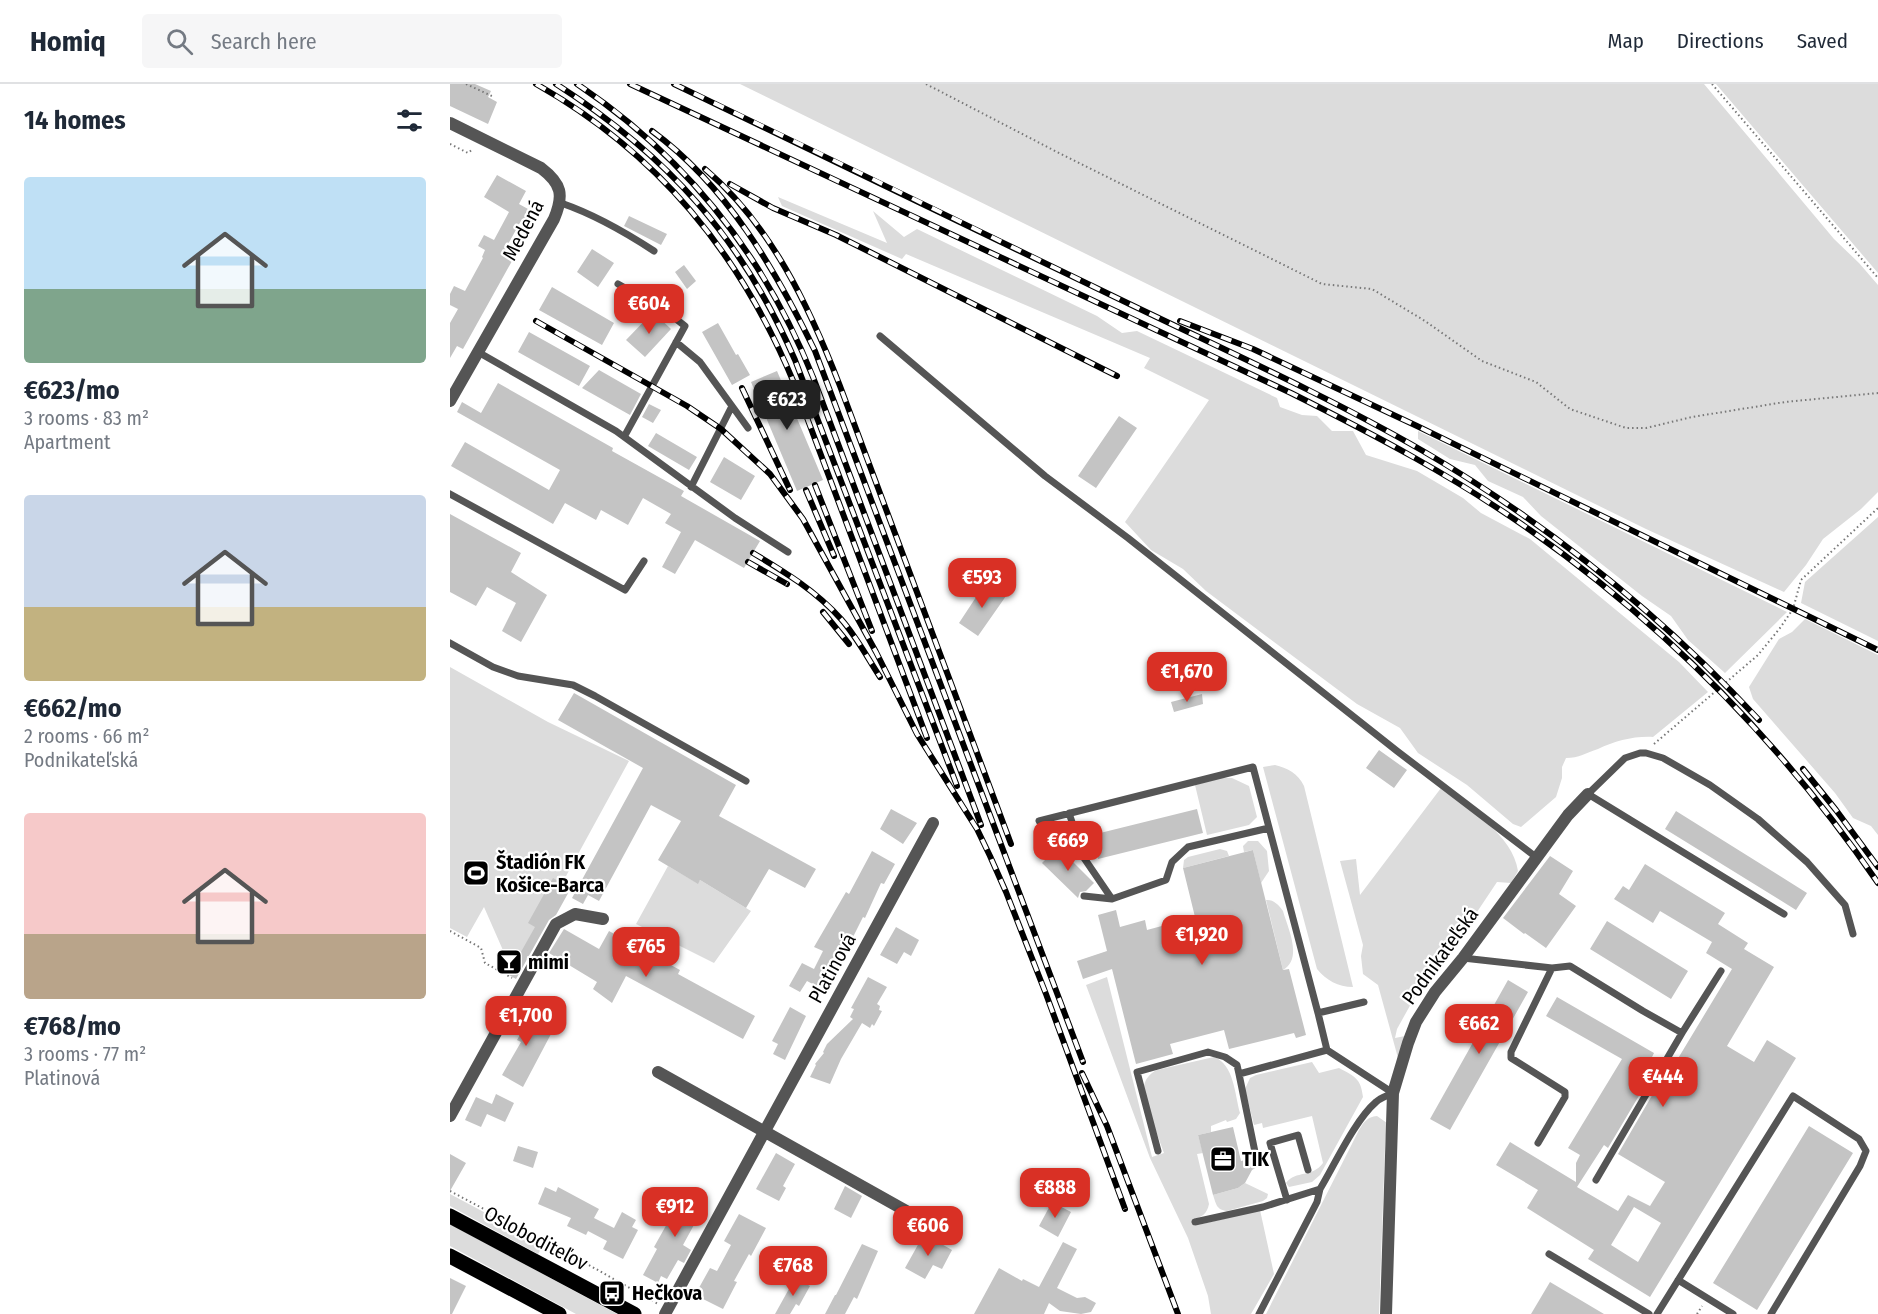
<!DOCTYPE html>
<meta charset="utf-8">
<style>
body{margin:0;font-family:"Fira Sans Condensed",sans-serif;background:#f6f6f7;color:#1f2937;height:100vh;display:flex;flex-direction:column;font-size:22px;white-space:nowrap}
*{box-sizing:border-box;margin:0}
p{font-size:20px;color:#747a83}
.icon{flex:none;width:33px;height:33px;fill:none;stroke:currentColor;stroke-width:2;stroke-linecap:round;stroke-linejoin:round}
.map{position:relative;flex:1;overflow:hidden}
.sheet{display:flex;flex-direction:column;background:#fff;width:450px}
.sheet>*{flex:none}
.price{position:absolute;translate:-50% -51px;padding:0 14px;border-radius:12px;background:#d93025;color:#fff;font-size:20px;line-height:39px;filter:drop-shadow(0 2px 3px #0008)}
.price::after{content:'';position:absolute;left:50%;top:36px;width:18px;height:14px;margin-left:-9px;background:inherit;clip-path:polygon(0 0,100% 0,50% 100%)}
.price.on{background:#222;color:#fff}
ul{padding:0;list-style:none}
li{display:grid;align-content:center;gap:12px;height:318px;padding:0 24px}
li span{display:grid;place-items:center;height:186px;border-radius:6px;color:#555}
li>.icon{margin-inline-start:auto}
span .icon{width:108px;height:108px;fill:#fffc;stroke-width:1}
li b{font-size:26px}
h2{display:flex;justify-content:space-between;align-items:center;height:72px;padding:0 24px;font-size:26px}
header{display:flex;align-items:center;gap:36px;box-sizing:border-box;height:84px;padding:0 30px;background:#fff;border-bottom:2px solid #e0e1e3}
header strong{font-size:28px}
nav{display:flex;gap:33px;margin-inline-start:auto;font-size:21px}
.search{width:420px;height:54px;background:#f6f6f7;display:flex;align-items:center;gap:15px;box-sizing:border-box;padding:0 21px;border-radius:6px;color:#747a83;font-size:22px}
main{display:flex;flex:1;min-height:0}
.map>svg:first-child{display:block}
</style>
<header>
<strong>Homiq</strong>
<div class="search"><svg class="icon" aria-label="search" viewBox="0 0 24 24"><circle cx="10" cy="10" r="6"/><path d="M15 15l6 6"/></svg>Search here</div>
<nav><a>Map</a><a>Directions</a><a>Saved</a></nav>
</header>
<main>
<section class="sheet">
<h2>14 homes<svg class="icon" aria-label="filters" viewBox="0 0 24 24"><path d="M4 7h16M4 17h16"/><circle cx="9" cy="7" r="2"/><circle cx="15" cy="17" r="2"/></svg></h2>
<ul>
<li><span style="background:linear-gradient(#bfe0f5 60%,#7fa58c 0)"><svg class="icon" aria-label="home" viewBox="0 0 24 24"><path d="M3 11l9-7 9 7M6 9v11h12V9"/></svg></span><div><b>€623/mo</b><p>3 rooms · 83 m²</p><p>Apartment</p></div></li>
<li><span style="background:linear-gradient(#c9d6e8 60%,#c2b280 0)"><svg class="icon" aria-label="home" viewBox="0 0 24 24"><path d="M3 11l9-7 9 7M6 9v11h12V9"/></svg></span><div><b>€662/mo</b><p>2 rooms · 66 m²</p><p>Podnikateľská</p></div></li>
<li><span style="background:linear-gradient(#f6c9c9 65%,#b9a48a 0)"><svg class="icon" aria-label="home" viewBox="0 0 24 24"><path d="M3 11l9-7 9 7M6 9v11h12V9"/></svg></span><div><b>€768/mo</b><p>3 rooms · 77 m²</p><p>Platinová</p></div></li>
</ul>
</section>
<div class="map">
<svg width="1428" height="1230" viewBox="0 0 1428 1230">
<rect width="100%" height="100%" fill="#fff"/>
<path fill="#dcdcdc" d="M290,0h964l130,155 25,24 19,22v207l-17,17 -38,30 -17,26 -22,27 -138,-63z
M1266,0h162v189z
M328,113l109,46 -14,-32 31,26 13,-8 180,87 25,17 15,-2 140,67 3,9 22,8 15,1 15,15h21l13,24 51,16 46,27 18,15 49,26 149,123 29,30 -55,45c-19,-1 -38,4 -55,12 -12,4 -19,9 -32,9l-4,9v11l-6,19 -35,30 -8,-3 -46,-39 -49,-32 -18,-25 -43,-24 -151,-113 -23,-22 -32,-19 -26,-28 84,-122 -65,-32 6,-10 -244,-104 -4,5 -120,-53z
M968,347l369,181 -62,61 -37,-33 -17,-24 -29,-20 -101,-80 -18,-19 -35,-16 -13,-16 -25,-6 -32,-20z
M1428,433v124l-77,-38 4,-21z
M1355,535l73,36v180l-7,-9 -18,-8 -18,-25 -82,-94 -4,-12 30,-48 13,-7z
M0,583l98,55 81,39 -116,212 -29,-66 -17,30 -17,-9z
M825,681c12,3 23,8 29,21l49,201c-15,0 -27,-7 -36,-18l-54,-202z
M771,694h11l17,8 8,31 -8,8 -42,10 -12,-50z
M991,704c28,21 72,47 77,83l-7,12 -14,-1 -20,30 -46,55 5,5 -4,4 -5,-1 -30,54 -2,9 10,-2 -7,22 -20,-73 -15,-11 -2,-18 2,-11 -23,-84 16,-2 4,36z
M798,757h10l9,10 2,20 -8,12 -8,-33 -9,2 -1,-6z
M770,765l7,2 2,5 -46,12 1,-8 4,-3z
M218,782l29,17 3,-3 51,31 -37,52 -78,-39z
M816,816c7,-1 13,5 17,11 5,18 20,47 0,59z
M657,893l45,180 12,-4c-5,-15 -20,-51 -20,-65 0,-8 6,-15 13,-18l57,-13c20,7 21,38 26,56l-4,6 -9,3 -1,-2 -15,6v6l-13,3 5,18 -6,1 12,50c-2,10 -7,13 -17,16l2,6 66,-16 14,64 -23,40h-40l-3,-18 -20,-58 -38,-80 -64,-173z
M862,978l7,11 20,-5c15,8 22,10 24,29l-43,78 -8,7 -23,5 -3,-4c10,-13 26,-5 37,-20l-11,-47 -49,12 -1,-5 -8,2 -9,-36 5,-11 6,-3z
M927,1032l10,7 -2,24 -6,167h-113l93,-184c5,-8 8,-13 18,-14z
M795,1099l23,11 -1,4 -4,3 -36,10c-11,-1 -11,-8 -14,-16l25,-7z
M0,1110l94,50 -6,10 -88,-48z
M0,1140l167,90h-41l-126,-68z"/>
<path fill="#c4c4c4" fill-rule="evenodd" d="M0,0h25l16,7 -3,6 9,5 -9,22 -38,-18z
M47,91l29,16 -7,13 18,10 -5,10 -10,-5 -15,27 10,6 -54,97 -6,-3 -7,12v-35l8,-14 -8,-4v-11l4,-8 11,5 18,-33 -1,-1 3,-7 -7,-4 6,-11 10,5 15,-28 -25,-15z
M179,132l38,18 -6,11 -37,-19z
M142,165l22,14 -16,24 -21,-15z
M234,181l12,16 -9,8 -12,-17z
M102,203l62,36 -12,22 -63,-35z
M203,228l18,17 -26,28 -19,-17z
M268,239l18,32 2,-1 12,21 -18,10 -30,-53z
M79,248l61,34 -11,20 -61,-34z
M149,286l42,24 -11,21 -48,-27z
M327,287l46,109 -26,11 -46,-109z
M48,299l115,65 -1,3 72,40 -3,5 79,45 -16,27 -49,-28 -20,34 -13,-7 19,-35 -16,-9 6,-9 -28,-16 -15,27 -27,-15 -5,10 -31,-17 -12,21 -102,-58 14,-24 84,48 11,-20 -103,-58 5,-10 19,11z
M199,320l12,6 -8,13 -11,-6z
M669,332l18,12 -41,60 -18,-12z
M206,349l41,24 -8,13 -41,-24z
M274,373l31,19 -14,24 -31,-18z
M0,430l71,39 -10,19 36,23 -26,47 -19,-11 14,-28 -29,-16 -11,19 -26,-14z
M536,498l20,14 -28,40 -19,-13z
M124,609l162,92 -17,31 97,53 -11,19 -36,-19 -23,39 -46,-28 -2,4 -40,-24 23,-39 -30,-16 -52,96 -11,-6 -5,9 -11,-6 71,-130 -85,-48z
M752,610l1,10 -29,8 -3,-10z
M929,666l28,20 -13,18 -28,-20z
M441,725l26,14 -14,21 -23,-15z
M747,725l6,24 -105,26 -6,-24z
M1226,727l131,82 -11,17 -131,-81z
M608,763l36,36 -8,8 -6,1 -2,6 -36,-35z
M803,766l30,120 6,-1 17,66 -10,3 -2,-5 -65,16 -5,-19 -54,14 3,10 -37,10 -24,-95 -29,10 -6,-18 30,-10 -9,-36 18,-5 4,17 25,-7 2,10 48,-13 -12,-49z
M422,767l23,13 -11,20 -3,-1 -16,35 -2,-1 -10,20 -3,-2 -30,53 -13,-7 -7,11 -11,-6 13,-23 12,6 9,-18 -9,-4 32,-55 3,2z
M1100,772l23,15 -14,23 17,12 -30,42 -21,-15 -1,1 -21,-16z
M1195,780l80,49 -7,11 30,19 -4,6 30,18 -47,79 27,16 13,-22 29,18 -146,239 -62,-38 6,-9 -67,-42 11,-18 -42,-25 14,-23 66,40v-19l4,-8 -12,-7 54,-89 -76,-43 11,-19 97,56 -5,10 7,4 -48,81 -4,-3 -27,42 41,24 10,-16 22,11 15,-24 -47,-28 47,-81 3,2 64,-106 -26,-16 6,-11 -52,-31 -7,12 -39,-24 9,-13 6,4zM1184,1123l27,16 -23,39 -27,-17z
M103,794l18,10 -15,27 -7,5 -33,59 -20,-11 9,-16 12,7 18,-32 -7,-4z
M1157,837l81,50 -17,28 -81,-50z
M446,843l23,13 -8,16 -7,-4 -7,12 -17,-9z
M114,845l35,20 10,-18 71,39 -2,4 77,42 -12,23 -117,-63 -14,27 -19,-14 4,-7 -48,-29z
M418,893l19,10 -10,17 3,2 -1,4 3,1 -8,15 -2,-2 -2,4 -8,-5 -21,36 -11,25 -20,-7 6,-12 -1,-1 9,-11 -1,-1 4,-8 26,-25 -3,-2 4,-8 -3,-1z
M1058,896l20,12 -78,138 -20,-11z
M72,919l15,9 -6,11 20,11 -28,53 -21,-12 19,-33 -4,-2 7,-12 -12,-7z
M340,923l16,9 -21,44 -12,-6 5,-10 -6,-3z
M46,1010l18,9 -9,19 -18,-8 -6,13 -16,-7 11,-23 16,7z
M1359,1042l44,27 -96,157 -44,-27z
M783,1043l8,34 14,-3 2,9 -5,3 -7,13 -7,5 -25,7 -15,-60z
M68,1062l20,6 -5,16 -20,-7z
M326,1069l19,11 -12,22 3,2 -7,13 -23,-12z
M0,1070l16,9 -16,28z
M395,1102l17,10 -11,22 -17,-9z
M95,1103l11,5 2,-5 41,22 -5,9 20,10 8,-16 14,8 -4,7 6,3 -15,29 -20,-10 4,-8 -19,-10 -2,4 -19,-9 4,-8 -33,-14z
M236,1106l21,11 -24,44 8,5 -7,13 -6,-3 -11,19 -6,-3 -3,7 -15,-8 14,-26 -3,-2z
M602,1118l19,10 -13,25 -19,-11z
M289,1130l27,14 -15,28 -2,-2 -15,27 3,1 -14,27 -28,-14 15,-27 7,3 14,-26 -7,-4z
M474,1150l28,16 -10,19 -9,-4 -8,14 -20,-11z
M613,1158l14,7 -20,39 20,10 8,-1 11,6 -5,9 -10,2 -21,-3 -11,-8 -5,11h-70l25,-46 23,13 1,-2 16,8z
M412,1160l16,7 -21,48 -3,-2 -9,17h-20l10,-19h1z
M0,1194l16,8 -14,28h-2z
M345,1194l15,8 -11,20 -3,-2 -6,10h-15z
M1100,1198l54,32h-73z"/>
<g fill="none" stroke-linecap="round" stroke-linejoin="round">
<path stroke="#777" stroke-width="2" stroke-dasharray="1.5 3" stroke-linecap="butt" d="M16,0l28,13
M476,0l131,68 265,132 50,5 53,32 57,40 54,21 34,27 56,19h20l46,-11 93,-15 93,-9
M1262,0l166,194
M0,60l18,9 5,-4
M1204,660l104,-89 22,-27 13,-19 8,-29 77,-72
M0,847l31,17 4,15 27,15
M0,1107l130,69 78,44
M1247,1230l5,-8"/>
<path stroke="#555" stroke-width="7" d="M111,119c32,11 64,29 93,48
M168,200l49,28 18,14 -61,111
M430,252l165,140 83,62 269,213 139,106
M226,258l24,20 48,66
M28,268l138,79 119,87 53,34
M241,403l41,-81
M0,410l175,96 19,-29
M0,559l43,24 25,9 55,9 22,11 151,85
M619,729l15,45 28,41 54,-19 6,-18 16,-15 81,-19
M589,737l214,-54 65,246
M634,812l28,3
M1334,830l-196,-120 37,-36 15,-5h6l17,5 47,27 48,34 49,43 38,43 8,29
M1013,874l89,10 -41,84v6l54,34v5l-27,46
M1102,884l18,-2 73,45 39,22 -86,147
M1232,949l39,-62
M877,966l66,43
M789,990l16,78
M708,1067l-21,-79 71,-20 17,5 12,8 2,9 88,-24 -9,-37 46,-11
M837,1116l-17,-57 28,-8 10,35
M745,1138l68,-15 57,-18c15,-25 35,-69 56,-87 5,-5 11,-6 17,-9
M1099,1170l100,60
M1228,1196l55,34
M809,1230l58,-112 3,-13
M1207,1230l136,-218 66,43 7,12 -6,15 -89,148"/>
<path stroke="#555" stroke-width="12" d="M0,39l91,45c21,16 23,27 13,51l-104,182
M208,988l250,140
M0,1032l106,-192 19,-10 28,5
M215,1230l268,-491
M936,1230l7,-221 15,-50 8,-21 19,-30 28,-34 105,-143 20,-21"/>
<path stroke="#000" stroke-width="15" d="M0,1132l184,98
M0,1172l109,58"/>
<defs>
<path id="rail" d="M86,0c122,69 204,169 258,299l133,355
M106,0c111,71 186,154 239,276l162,426
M127,0c109,73 187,171 236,293l168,448
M180,0l661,309c82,41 164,84 239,137 136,96 254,216 348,353
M224,0c148,70 295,142 441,213 103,50 209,97 308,154 125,73 237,163 336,269
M202,47c75,55 123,138 163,220l268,711
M255,85c66,56 104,137 135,217l171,458
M280,100l43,24 63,27 281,141
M86,237l151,85 34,23 49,45 33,45 73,133 41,82 60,95 13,27 16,36 40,102 79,215
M730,237l73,28 164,77 461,224
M292,304l48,102
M365,401l57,146
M356,406l28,66
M303,469c32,19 63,38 88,66 15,17 26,38 39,58
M298,478l39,22
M373,528l26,32
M1353,685l33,41 42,57
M632,989l25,53 71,188"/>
</defs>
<use href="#rail" stroke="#000" stroke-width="6"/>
<use href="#rail" stroke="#fff" stroke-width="4" stroke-dasharray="11" stroke-linecap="butt"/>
</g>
<defs>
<symbol id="stadium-square" viewBox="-11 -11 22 22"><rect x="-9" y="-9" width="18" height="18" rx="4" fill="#000" stroke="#fff"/><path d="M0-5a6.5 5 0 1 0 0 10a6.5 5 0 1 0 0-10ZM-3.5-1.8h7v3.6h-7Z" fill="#fff"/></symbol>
<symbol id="bar-square" viewBox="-11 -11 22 22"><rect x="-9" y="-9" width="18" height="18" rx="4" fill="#000" stroke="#fff"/><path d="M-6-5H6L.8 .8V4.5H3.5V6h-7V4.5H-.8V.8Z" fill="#fff"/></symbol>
<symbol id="office-square" viewBox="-11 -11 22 22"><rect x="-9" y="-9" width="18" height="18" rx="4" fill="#000" stroke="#fff"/><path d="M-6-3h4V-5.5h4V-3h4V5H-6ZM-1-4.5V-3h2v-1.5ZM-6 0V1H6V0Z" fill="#fff"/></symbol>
<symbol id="bus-square" viewBox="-11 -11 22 22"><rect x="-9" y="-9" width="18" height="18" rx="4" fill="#000" stroke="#fff"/><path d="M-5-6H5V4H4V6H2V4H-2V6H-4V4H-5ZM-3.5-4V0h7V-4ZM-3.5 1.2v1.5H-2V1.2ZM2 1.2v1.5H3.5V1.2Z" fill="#fff"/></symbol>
</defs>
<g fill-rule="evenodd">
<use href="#stadium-square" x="11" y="774" width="30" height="30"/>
<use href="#bar-square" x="44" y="863" width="30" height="30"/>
<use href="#office-square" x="758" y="1060" width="30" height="30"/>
<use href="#bus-square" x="147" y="1194" width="30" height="30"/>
</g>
<g text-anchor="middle" stroke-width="4.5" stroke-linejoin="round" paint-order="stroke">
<g font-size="20" fill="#000" stroke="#fff">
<text transform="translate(73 146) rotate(-62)" y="7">Medená</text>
<text transform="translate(990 872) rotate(-54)" y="7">Podnikateľská</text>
<text transform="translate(382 884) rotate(-61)" y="7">Platinová</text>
<text transform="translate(86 1154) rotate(28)" y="7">Osloboditeľov</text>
</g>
<g font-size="20" font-weight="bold" fill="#000" stroke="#fff" text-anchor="start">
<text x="46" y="785">Štadión FK<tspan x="46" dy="23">Košice-Barca</tspan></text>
<text x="78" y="885">mimi</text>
<text x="792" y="1082">TIK</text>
<text x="182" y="1216">Hečkova</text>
</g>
</g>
</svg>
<b class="price" style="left:199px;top:251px">€604</b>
<b class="price on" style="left:337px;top:347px">€623</b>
<b class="price" style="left:532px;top:525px">€593</b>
<b class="price" style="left:737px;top:619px">€1,670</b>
<b class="price" style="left:618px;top:788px">€669</b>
<b class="price" style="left:752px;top:882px">€1,920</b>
<b class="price" style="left:196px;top:894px">€765</b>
<b class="price" style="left:76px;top:963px">€1,700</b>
<b class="price" style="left:1029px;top:971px">€662</b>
<b class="price" style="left:1213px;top:1024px">€444</b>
<b class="price" style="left:605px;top:1135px">€888</b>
<b class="price" style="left:225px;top:1154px">€912</b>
<b class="price" style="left:478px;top:1173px">€606</b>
<b class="price" style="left:343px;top:1213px">€768</b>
</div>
</main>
